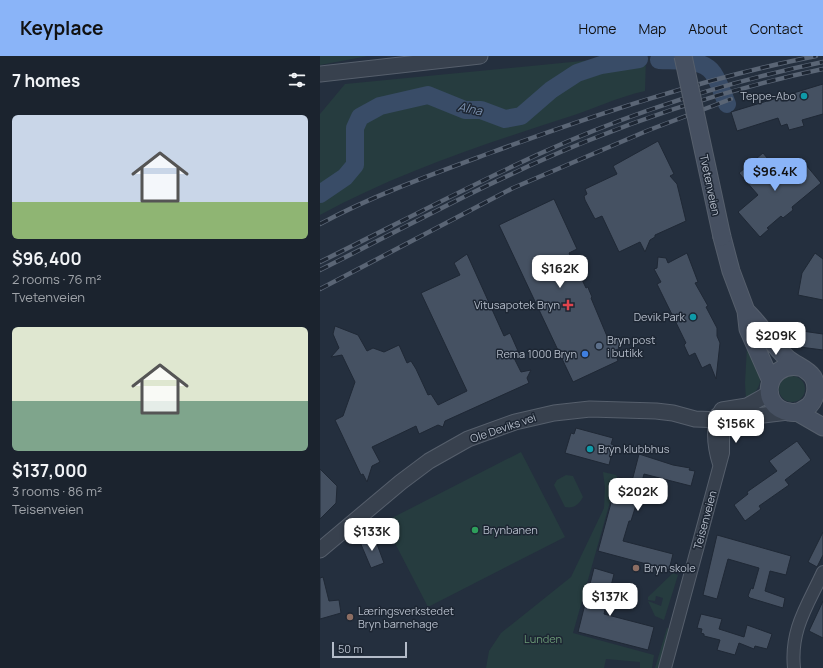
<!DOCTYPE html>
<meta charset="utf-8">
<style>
body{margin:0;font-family:Manrope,sans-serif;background:#282f3a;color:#f1f3f6;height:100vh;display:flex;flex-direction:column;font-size:15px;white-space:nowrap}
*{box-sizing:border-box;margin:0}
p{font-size:13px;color:#a0a4aa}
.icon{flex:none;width:22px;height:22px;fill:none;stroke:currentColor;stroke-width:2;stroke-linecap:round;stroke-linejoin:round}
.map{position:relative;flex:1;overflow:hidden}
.drawer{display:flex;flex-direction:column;background:#1b232e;width:320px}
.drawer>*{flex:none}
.scale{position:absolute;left:12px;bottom:10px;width:75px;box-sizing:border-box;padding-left:4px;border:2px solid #b4bcc9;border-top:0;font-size:11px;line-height:14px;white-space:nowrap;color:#b4bcc9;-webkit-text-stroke:3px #1d2633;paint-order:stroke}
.price{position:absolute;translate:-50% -34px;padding:0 9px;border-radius:8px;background:#fff;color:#222;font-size:13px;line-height:26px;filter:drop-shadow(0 1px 2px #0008)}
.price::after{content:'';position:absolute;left:50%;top:24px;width:12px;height:9px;margin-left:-6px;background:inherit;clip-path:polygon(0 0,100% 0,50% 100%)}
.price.on{background:#8ab4f8;color:#111}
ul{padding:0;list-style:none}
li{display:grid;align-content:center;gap:8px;height:212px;padding:0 12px}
li span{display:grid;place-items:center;height:124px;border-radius:6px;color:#555}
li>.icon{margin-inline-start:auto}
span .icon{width:72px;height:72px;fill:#fffc;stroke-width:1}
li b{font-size:17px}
h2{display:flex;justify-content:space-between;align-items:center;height:48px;padding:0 12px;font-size:17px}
header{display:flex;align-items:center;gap:24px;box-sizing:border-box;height:56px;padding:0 20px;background:#8ab4f8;color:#111}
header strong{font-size:19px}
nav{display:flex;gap:22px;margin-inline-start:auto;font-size:14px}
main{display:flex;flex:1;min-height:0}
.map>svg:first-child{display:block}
</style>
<header>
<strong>Keyplace</strong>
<nav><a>Home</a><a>Map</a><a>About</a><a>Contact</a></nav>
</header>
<main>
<section class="drawer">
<h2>7 homes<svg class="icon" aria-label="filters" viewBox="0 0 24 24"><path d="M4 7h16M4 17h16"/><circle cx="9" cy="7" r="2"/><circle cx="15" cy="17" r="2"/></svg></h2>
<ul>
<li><span style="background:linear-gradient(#c9d6e8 70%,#8fb573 0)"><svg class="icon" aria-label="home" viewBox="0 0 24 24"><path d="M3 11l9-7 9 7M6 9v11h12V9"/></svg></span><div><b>$96,400</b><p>2 rooms · 76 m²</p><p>Tvetenveien</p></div></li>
<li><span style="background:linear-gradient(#dfe7d0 60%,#7fa58c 0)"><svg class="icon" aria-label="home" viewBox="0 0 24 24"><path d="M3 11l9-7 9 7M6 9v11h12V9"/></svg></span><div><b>$137,000</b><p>3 rooms · 86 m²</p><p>Teisenveien</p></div></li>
</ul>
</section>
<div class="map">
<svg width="503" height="612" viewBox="0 0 503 612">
<rect width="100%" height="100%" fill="#242f3e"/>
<path fill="#263c3f" d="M0,0h48l-48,9z
M313,0h13l-1,35c-28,6 -53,19 -80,27 -84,27 -168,55 -245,97v-101l25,-30z
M427,291c10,24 24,35 -1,53l-1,-17z
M459 333a13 13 0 1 1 26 0a13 13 0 1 1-26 0Z
M201,396l44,85 -137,70 -44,-85z
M283,416l13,3 1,2 -44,156 81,22 -2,13h-12v-6l-34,-3 -2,9h-118l3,-17 12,-18 70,-56 33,-69 1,-21z
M246,419l7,1 10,21c-4,7 -9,12 -18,10l-11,-22 3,-5z
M353,517l5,2 -14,45 -9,-4 -7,-15 13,5 2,-8 -7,-2 -1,5 -7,-1v-3z
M347,572l3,1 -11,39h-4z"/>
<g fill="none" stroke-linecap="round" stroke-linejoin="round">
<path stroke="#394c67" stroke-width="18" d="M339,4c16,1 44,-2 54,13 6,9 10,21 14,31
M0,138l25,-17 10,-12v-37l5,-11 20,-11 48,-11 37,15h16l24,9 16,-3 30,-26 26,-17 24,-8 38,-6"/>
</g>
<path fill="#455162" stroke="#1f2835" d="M503,28v30l-21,6 2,6 -15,4 -2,-6 -6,2 -3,-8 -41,13 -6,-19z
M338,85l16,33 -4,2 7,8 9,37 -31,14v2l-5,3 -5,12 -5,-10 -21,10 -17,-36 -7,3 -10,-19 -1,-4 3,-2 -2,-5 32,-15 -4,-8z
M443,97l19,23 19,-17 20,24 -29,24 1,3 -10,8 -2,-2 -14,12 2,1 -9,8 -22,-25 20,-17 -19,-22z
M234,143l23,50 -8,4 17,35 2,-1 1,3 3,7 -1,1 18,43 8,-4 5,10 -8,4 4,10 -45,21 -74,-157z
M367,197l11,29 -3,1 13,23 -2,1 11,21v8l3,7 -4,36 -6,-15 -8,4 -7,-15 -6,3 -5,-11 2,-2 -29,-59 4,-2 -7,-13 3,-1 1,-11 8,1 2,5z
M495,197l8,6v41l-25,-5 4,-22z
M147,198l37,82 6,-3 8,18 -6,3 9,18 10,-2 -4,8 2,5 -84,38 -2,6 -5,-2 -19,9 -3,-8 -44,21 8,15 -8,4 -5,16 -4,-8 -2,1 -26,-55 8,-4 12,-34 -13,-27 -11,2 8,-9 -6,-14 2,-8 23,9 9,16 6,-3 11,4 15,-7 8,18 4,-2 5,8 12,26 3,-1 7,11 29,-14 -46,-98 39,-18 -6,-12z
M482,275l21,3v16l-23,-3z
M256,372l37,10 -2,6 3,1 -5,20 -44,-12 6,-20 3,1z
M477,385l14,19 -26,20 4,5 -30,21 2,3 -16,12 -11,-16 14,-11 -1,-2 30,-21 -8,-10z
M319,398l34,11 17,3 -1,2 6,1 -4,15 -47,-12 -8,31 -5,16h-2l-6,20 50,13 -4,16 -71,-19 20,-74 14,4z
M0,413l17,17 -1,17 -16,16z
M503,476v23l-6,12 -9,-5z
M397,479l74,21 -5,19 -16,-4 -5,20 20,7 -2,10 -33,-10 -2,-2 3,-8 2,1 6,-21 -31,-9 -11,40 -14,-4z
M54,480l10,27 -13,5 -11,-26z
M274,512l20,6 -10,40 50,13 -6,23 -70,-18z
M3,521l6,24 10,-1 2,13 -21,6v-41z
M503,545v37l-14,-7z
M381,558l21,5 -3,10 25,8 3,-12 25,9 -5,15 -12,-3 -1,3 -15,-6 -4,12 -18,-5 3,-10 -16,-4v-2l-3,-1 1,-4 -5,-1z"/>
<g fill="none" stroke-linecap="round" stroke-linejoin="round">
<defs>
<path id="minor" d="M397,358c-5,16 -3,34 2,50
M345,612l58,-215v-33l-4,-8
M474,612c-4,-39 14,-63 29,-96"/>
<path id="tertiary" d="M0,18l160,-18
M402,354l25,-4 23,-13
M0,494l81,-68 28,-21 39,-22 47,-17 39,-9 36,-4 66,2 17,2 22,6 28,1 65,-8"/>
<path id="secondary" d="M402,181l9,34 15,40 2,18 23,52
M426,255c15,14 25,32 40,46 8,8 21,11 27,20 5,9 3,22 -4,29 -6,4 -12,8 -20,6 -31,-5 -24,-50 10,-45
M477,356l26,15"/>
</defs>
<use href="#minor" stroke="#565f6c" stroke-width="14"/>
<use href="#tertiary" stroke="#565f6c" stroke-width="17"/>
<use href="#secondary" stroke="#565f6c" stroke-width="19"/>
<use href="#minor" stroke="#38414e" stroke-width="12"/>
<use href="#tertiary" stroke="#38414e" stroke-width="15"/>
<use href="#secondary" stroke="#465061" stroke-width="17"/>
<defs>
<path id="rail" d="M0,168c54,-29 113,-50 170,-71 107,-39 215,-75 326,-97
M0,206c73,-36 145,-74 219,-108 91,-41 187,-72 284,-92
M0,214c88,-44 175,-92 267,-129 76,-31 155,-55 236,-72
M0,233l193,-101 136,-58 82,-31"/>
</defs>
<use href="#rail" stroke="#5a6575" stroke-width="4.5"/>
<use href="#rail" stroke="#1d2633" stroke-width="3" stroke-dasharray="9" stroke-linecap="butt"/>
<defs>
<path id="secondary-bridge" d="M363,0l39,181"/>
</defs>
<use href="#secondary-bridge" stroke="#565f6c" stroke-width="19" stroke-linecap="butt"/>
<use href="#secondary-bridge" stroke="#465061" stroke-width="17"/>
</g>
<g fill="#0f9aa8" stroke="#1d2633" stroke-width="1.5">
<circle cx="484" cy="40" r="4"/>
<circle cx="373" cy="261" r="4"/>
<circle cx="270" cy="393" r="4"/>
</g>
<path fill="#e0444e" stroke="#1d2633" stroke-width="1.5" d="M246 243h4v4h4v4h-4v4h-4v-4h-4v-4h4z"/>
<circle fill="#5c6f8a" stroke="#1d2633" stroke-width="1.5" cx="279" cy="290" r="4"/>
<circle fill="#3f7fe0" stroke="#1d2633" stroke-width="1.5" cx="265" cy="298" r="4"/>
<circle fill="#2e9e5b" stroke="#1d2633" stroke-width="1.5" cx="155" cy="474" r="4"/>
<g fill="#8d6e63" stroke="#1d2633" stroke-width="1.5">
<circle cx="316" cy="512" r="4"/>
<circle cx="30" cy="561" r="4"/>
</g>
<g text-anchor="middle" stroke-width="3" stroke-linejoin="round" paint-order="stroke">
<g font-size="11" fill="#b4bcc9" stroke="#1d2633" text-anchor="start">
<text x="476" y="44" text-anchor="end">Teppe-Abo</text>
<text x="240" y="253" text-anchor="end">Vitusapotek Bryn</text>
<text x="365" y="265" text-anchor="end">Devik Park</text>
<text x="287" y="288">Bryn post<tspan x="287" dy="13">i butikk</tspan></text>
<text x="257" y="302" text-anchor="end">Rema 1000 Bryn</text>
<text x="278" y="397">Bryn klubbhus</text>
<text x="163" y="478">Brynbanen</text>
<text x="324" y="516">Bryn skole</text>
<text x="38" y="559">Læringsverkstedet<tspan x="38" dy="13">Bryn barnehage</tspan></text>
</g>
<g font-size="11" fill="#b4bcc9" stroke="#1d2633">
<text transform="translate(390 129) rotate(78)" y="4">Tvetenveien</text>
<text transform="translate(183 372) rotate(-19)" y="4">Ole Deviks vei</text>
<text transform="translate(385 464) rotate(-75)" y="4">Teisenveien</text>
</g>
<g font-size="11" fill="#6b9a76" stroke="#1d2633">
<text x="223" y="587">Lunden</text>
</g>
<g font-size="12" font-style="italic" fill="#7c92b1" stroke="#1d2633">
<text transform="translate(150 53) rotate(12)" y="4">Alna</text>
</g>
</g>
</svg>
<div class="scale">50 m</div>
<b class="price on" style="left:455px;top:136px">$96.4K</b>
<b class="price" style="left:240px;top:233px">$162K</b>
<b class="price" style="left:456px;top:300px">$209K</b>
<b class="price" style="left:416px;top:388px">$156K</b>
<b class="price" style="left:318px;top:456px">$202K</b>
<b class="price" style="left:52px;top:496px">$133K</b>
<b class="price" style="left:290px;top:561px">$137K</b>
</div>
</main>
